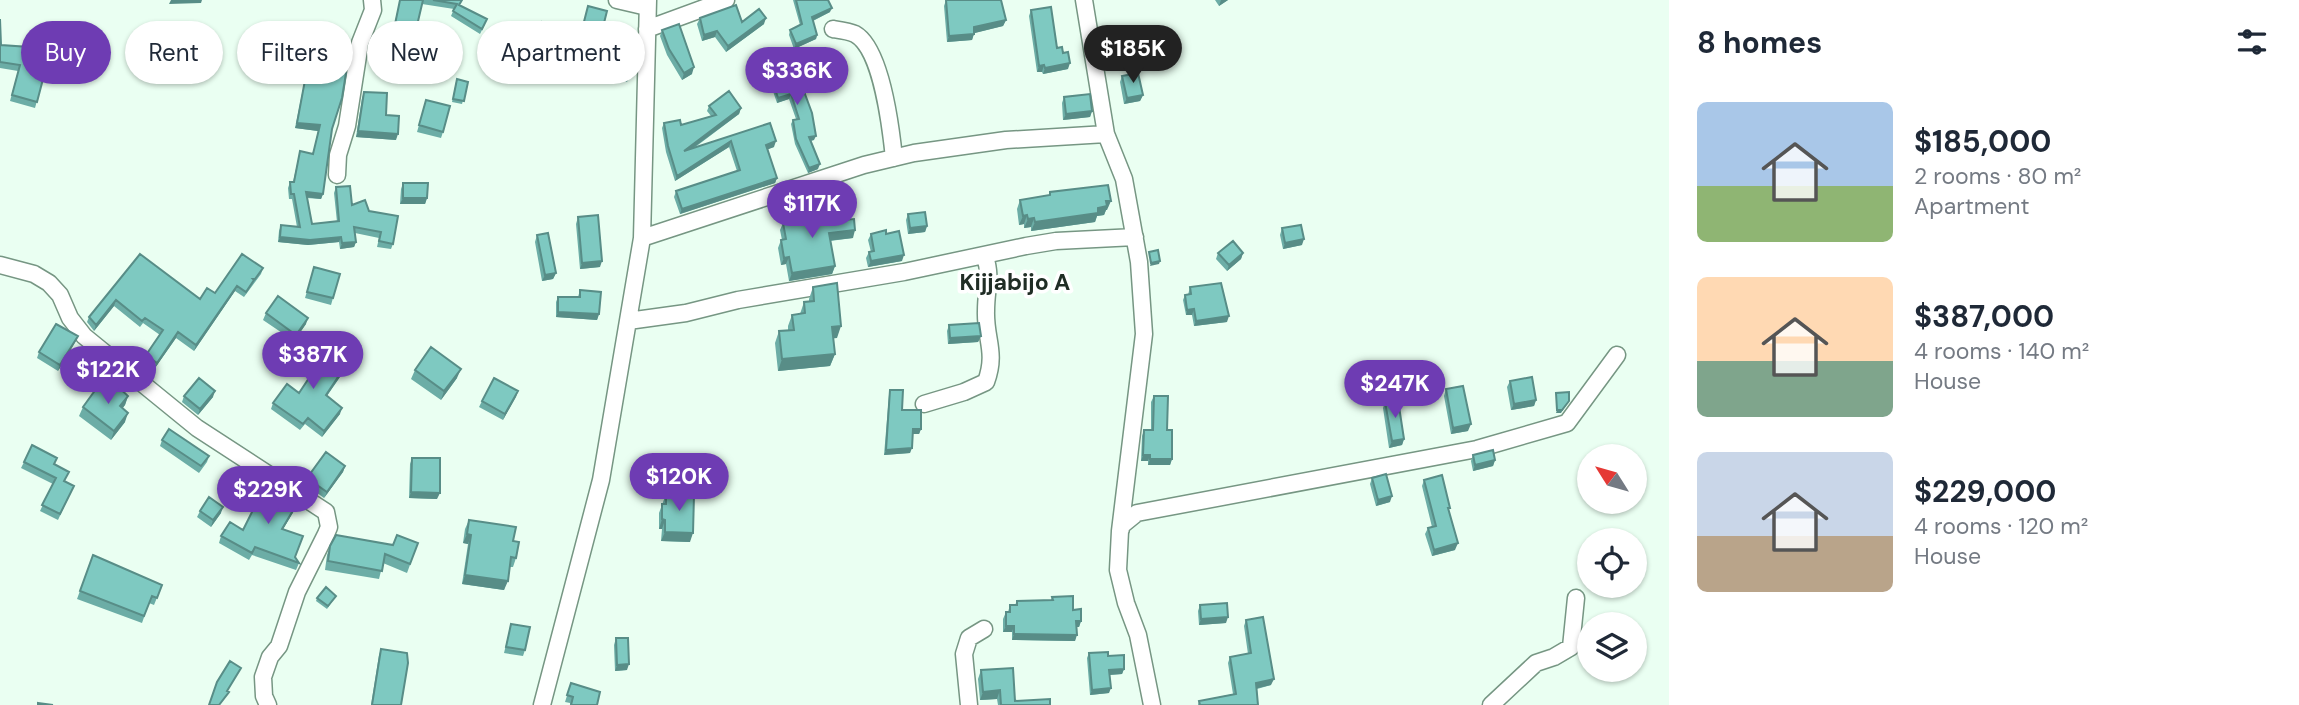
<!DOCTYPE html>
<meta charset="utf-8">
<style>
body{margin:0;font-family:"DM Sans",sans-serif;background:#f2f2f3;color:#1f2937;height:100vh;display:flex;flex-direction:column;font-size:26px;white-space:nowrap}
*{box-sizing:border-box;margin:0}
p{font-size:23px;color:#747a83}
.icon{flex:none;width:38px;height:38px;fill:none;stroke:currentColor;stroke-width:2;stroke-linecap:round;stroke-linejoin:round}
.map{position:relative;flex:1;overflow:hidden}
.details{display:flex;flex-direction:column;background:#fff;width:630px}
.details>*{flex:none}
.banner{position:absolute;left:21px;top:21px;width:665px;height:63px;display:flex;gap:14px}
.needle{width:46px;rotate:307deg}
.tools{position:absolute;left:1577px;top:444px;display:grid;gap:14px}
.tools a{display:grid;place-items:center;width:70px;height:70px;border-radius:50%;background:#fff;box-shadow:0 2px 5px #0004;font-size:35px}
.price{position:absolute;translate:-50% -60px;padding:0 16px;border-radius:24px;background:#6e3cb3;color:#fff;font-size:23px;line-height:46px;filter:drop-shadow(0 2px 4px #0008)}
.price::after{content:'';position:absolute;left:50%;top:42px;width:21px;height:16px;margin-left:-10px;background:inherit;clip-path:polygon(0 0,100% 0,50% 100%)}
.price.current{background:#222;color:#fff}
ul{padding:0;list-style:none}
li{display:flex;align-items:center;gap:21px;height:175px;padding:0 28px}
li span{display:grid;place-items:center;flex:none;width:196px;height:140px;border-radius:10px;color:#555}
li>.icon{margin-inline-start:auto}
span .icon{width:84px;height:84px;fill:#fffc;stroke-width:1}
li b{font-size:30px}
h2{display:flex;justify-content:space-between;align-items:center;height:84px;padding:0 28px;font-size:30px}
.pill{padding:0 24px;border-radius:32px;background:#fff;box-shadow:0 2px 5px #0004;font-size:24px;line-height:63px}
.pill.current{background:#6e3cb3;color:#fff}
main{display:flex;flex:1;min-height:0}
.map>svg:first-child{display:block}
</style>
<main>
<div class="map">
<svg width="1669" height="705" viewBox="0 0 1669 705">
<rect width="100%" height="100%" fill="#eafff2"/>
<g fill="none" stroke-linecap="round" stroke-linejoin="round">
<defs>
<path id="street" d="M617,0l30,7
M1084,0l22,134 18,45 15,83 5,72 -24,197 -2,39 8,33 12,32 14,70
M647,29l79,-29
M833,29c7,1 16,2 22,5 27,15 36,95 39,124
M337,175l1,-20 9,-29 13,-83 13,-33 -1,-10
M642,238l222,-73 50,-12 92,-13 100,-6
M0,265l34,9 15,9 11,12 10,23 14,18 113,92 129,84 3,15 -3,7 -29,58 -18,54 -9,11 -7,20 1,19 4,9
M628,321l58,-8 52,-13 166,-28 122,-26 30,-5 79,-4
M924,404l40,-12 22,-10c11,-30 -1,-43 0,-71 0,-24 6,-31 -1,-55
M1121,529v-3l16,-13 340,-64 90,-26 50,-68
M542,705l59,-225 41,-242 6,-238
M969,705l-5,-51 5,-16 15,-9
M1491,705l45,-42 18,-6 17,-10 5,-49"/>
</defs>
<use href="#street" stroke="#769683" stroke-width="19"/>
<use href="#street" stroke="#fff" stroke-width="16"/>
</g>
<path fill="#6cada6" d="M400,0h62l-2,5 25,19 -5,10 -29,-18 3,-7 -32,-5 -8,35 -22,-5z
M793,0h35l2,12 -17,9 4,14 -1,4 -22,10 -5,-14 1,-5 10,-5z
M946,0l60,20 -3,6 -29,7 -2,7 -25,2 -3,-36z
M1215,0h13l-9,6z
M588,6l12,33 38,15 -11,28 -53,-21z
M1031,10l26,38 11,21 -25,5 -1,-2h-5l-8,-56z
M700,18l42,4 22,2 -38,28 -11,-15 -13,4 -5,-17z
M0,19l1,26 42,34 -8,29 -25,-7 8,-30 -18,-3z
M541,25h17l-4,16 -16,-3z
M662,30l30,44 -10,6 -15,-25 -7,-19z
M764,55l18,20 25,13 -3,1 10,51 -3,1 7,28 -10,4 -13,-29 -4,-20 2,-4 3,-1 -7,-20 -12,4 -15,-44z
M308,64l17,16h2l3,-11 2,60 -9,65 -2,5 -14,-1 5,26 25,-2 -3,-29 2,-6 16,18 17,6 24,33 -2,5 -14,-2 2,-9 -24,-5 1,9 -2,5 -14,2 -1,-7 -31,3 -30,-3 1,-11 2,-6 16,2 -5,-28h-3l-1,-11 2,-6h3l7,-31 13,3 5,-23 -23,-3z
M1122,76l21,19 -3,6 -16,3 -4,-22z
M456,82h12l-6,22 -10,-2z
M364,92l22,23 10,25 -40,-3 6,-39z
M1064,97l28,14 -2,6 -27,3 -1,-17z
M426,100l17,32 -2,6 -24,-6z
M709,106l32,2 -2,6 -45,34 76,-25 4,24 -7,2 10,29 -2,5 -95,31 -6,-17 2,-6 61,-20 -8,-24 -54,34 -9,-29 -4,-24 2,-5 17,2 30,-9 -4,-5z
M403,183l24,15 -2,6h-25l1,-15z
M1050,192l57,18h-1l-2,5 -7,1 -2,6 -64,9v-4l-7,1v-4l-5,1 -2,-16 3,-9 29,-5z
M794,214l30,8 29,16 -23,3 5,25 -3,8 -43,7 -3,-17 -5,1 -3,-17 3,-8h1l-2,-10 3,-7 9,-2z
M908,214l19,12 -2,6 -17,2 -2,-14z
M578,217l22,50 -20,2 -4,-45z
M1282,228l20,17 -19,4 -3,-14z
M871,234l31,27 -34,6 -2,-9 3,-6h2l-3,-12z
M537,235l19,38 -3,6 -11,2 -7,-39z
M1218,253h25l-2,6 -14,12 -11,-12z
M140,254l60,45 15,-6 48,-25 -2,6 -17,23 -9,-6 -41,60 -18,-13 -21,30 -11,-7 2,-6 14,-20 -17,-12 -3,4 -26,-21 -20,25 -7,-9 2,-5z
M314,267l19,31 -2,7 -26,-7z
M813,287l24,51h-4l2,16 -5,12 -52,5 -3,-28 4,-12 9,-1v-4l4,-11 8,-1 4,-12 5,-1v-2z
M1190,287l37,35 -33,4 -2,-11h-6l-3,-15 2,-5h3z
M580,290l19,24 -2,6 -41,-3v-15l2,-5h20z
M266,313l40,11 -12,17 -31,-21z
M949,325l32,11 -3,6 -30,2 -1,-13z
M78,336l-3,6 -17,29 -21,-13 2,-6z
M299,357l45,11 -2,6 -15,22 13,18 -18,23 -17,-13 -5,6 -29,-21 2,-6 26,-10 13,-19 -15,-11z
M415,370l42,8 -16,22 -30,-21z
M1510,381l26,19 -2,6 -23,4 -4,-23z
M1446,389l22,42 -17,3 -7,-38z
M890,390l12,20 19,19 -2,5h-6l-3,19 -26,2 5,-60z
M518,391l-15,29 -24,-13 3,-6z
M109,393l19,3 -3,9 -3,3 3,14 -14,18 -32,-24 4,-9z
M184,396l29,1 -15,18 -16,-13z
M1154,396l13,34 5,29 -2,6h-22v-4h-7l1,-25 2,-6h7v-28z
M1385,402l19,37 -2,6 -13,3 -6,-40z
M162,440l47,16 -2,6 -8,11 -39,-27z
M1473,455l22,5 -2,6 -20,5 -2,-10z
M412,458l25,41 -28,-1 1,-34z
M24,462l31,3 10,16 9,5 -16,34 -18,-9 13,-27 -32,-16z
M345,466l-2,6 -19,26 -19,-14 2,-6z
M1372,478l18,24 -14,4 -6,-22z
M1424,480l25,32 6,38 -23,6 -7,-22 3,-6 4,-1 -10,-41z
M266,493h17l15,9 -3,7 -12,20 12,28 4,6 -3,7 -44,-15 -3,5 -30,-17 2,-7 22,-6z
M666,494l24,48 -29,-1 1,-12h-3v-16z
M200,511l21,2 -10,14 -14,-10z
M469,520l44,21 3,17 -3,9h-3l-6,23 -42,-6 6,-40 -5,-1 2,-14z
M418,543l-11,30 -24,-10 -4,16 -54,-9 2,-15 3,-9z
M93,555l69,30 -8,20 -5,-2 -7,20 -65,-24z
M336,596l-9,13 -11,-8 1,-3z
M1052,597l21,13 8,11 -2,6h-2l-2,14 -63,-1v-8h-9v-13l3,-7h2l2,-7h5l2,-4 34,-1z
M1200,605l26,18 -27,2 -1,-14z
M1246,620l25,65 -14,4 1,16h-60l1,-4 34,-7 -5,-31 2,-6 18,-3 -4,-28z
M511,624l14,26 -2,6 -19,-3z
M616,638l11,32 -12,1 -1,-26z
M381,649l20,56h-30l8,-50z
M1089,653l19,3 16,13 -2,5 -12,1 -1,18 -19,2 -3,-37z
M981,670l34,31 35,4h-52l-1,-6 -17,1 -2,-21z
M571,683l26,22h-27v-2l-5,-1z"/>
<path fill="#588d87" d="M171,0h31l-1,3 -32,1z
M1221,0h7l-9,6z
M832,8l-2,4 -20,10 2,-5z
M766,18l-2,6 -38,28 2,-6z
M1006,20l-3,6 -32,8 3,-7z
M717,31l-2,6 -13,4 2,-6z
M974,34l-2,6 -25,2 2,-6z
M817,35l-1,4 -22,10 2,-5z
M1070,63l-2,6 -25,5 2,-6z
M1044,65l-2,7h-5l2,-6z
M694,67l-2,7 -10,6 2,-7z
M791,94l-2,5 -12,4 1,-5z
M1143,95l-3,6 -16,3 3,-6z
M741,108l-2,6 -57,42 2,-5z
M1092,111l-2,6 -27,3 3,-6z
M297,123l23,2 -2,6 -23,-3z
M358,131l40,3 -2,6 -40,-3z
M816,136l-2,4 -7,1 2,-4z
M731,141l-2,6 -54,34 2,-5z
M776,141l-2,6 -10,4 2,-6z
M820,164l-2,5 -10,4 1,-5z
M777,178l-2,5 -95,31 2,-5z
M306,192l17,2 -2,5 -17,-2z
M403,198h24l-2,6h-25z
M1106,201h5l-4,9h-1l-2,5 -7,1 -2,6 -64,9 4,-9 63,-14z
M1027,215l-3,9 -5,1 4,-9z
M1034,218l-3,9 -7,1 4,-9z
M927,226l-2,6 -17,2 2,-6z
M855,230l-2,8 -27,3 3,-8z
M280,237h61l-2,5 -31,3 -30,-3z
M1304,239l-2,6 -19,4 2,-6z
M356,242l-2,5 -14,2 2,-6z
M1243,253l-2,6 -14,12 2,-6z
M904,255l-2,6 -34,6 3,-6z
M789,257l-3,7 -5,1 3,-7z
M602,261l-2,6 -20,2 2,-6z
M1160,261l-1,3 -9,2 1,-3z
M835,266l-3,8 -43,7 3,-8z
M556,273l-3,6 -11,2 3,-6z
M237,286l-2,5 -41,60 2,-6z
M116,300l-2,6 -20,25 2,-6z
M1194,309l-2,6h-6l1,-5z
M558,312l41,2 -2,6 -41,-3z
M1229,316l-2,6 -33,4 2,-5z
M308,318l-2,6 -12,17 2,-6z
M841,326l-4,12 -9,1 4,-12z
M178,332l-2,6 -21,30 2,-5z
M78,336l-3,6 -17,29 2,-6z
M981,336l-3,6 -30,2 2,-6z
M835,354l-5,12 -52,5 4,-12z
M344,368l-2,6 -19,27 3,-6z
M461,369l-4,9 -16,22 3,-9z
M215,391l-2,6 -15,18 2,-6z
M518,391l-2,6 -13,23 2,-6z
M128,396l-3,9 -8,11 3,-10z
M1536,400l-2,6 -23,4 3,-6z
M1569,401l-8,12h-5l1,-3z
M342,408l-2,6 -18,23 2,-6z
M128,413l-3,9 -14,18 3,-9z
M1471,424l-3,7 -17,3 2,-6z
M913,429h8l-2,5h-8z
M1404,439l-2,6 -13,3 3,-7z
M912,448l-2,5 -26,2 2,-5z
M1143,455h7l-2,6h-7z
M1150,459h22l-2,6h-22z
M1495,460l-2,6 -20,5 2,-6z
M345,466l-2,6 -19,26 3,-6z
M411,492l29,1 -3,6 -28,-1z
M1392,496l-2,6 -14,4 2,-6z
M298,502l-3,7 -16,27 3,-7z
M223,507l-2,6 -10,14 2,-7z
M662,519l3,1 -3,9h-3z
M665,532l28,1 -3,9 -29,-1z
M467,534l4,1 -3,9 -5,-1z
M1458,543l-3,7 -23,6 2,-6z
M465,575l43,6 -4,9 -42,-6z
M1228,617l-2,6 -27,2 2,-6z
M1076,621h5l-2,6h-5z
M1006,626h8l-2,6h-9z
M1014,634l63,1 -2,6 -63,-1z
M629,664l-2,6 -12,1 2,-6z
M1124,669l-2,5 -15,1 2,-5z
M1274,679l-3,6 -17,4 2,-6z
M1111,688l-2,5 -19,2 2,-5z
M1000,690l-3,9 -17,1 3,-8z"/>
<path fill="#7ec9c1" stroke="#588d87" stroke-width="2" d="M400,0h23l-8,34 -21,-5z
M433,0h29l-3,5 28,14 -5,10 -29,-18 4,-7z
M796,0h32l4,8 -20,9 5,18 -21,9 -6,-14 12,-6z
M946,0h55l5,20 -32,7v7l-25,2z
M736,5l6,17 17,-13 7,9 -38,28 -11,-15 -13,4 -4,-17z
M588,6l19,5 -7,28 38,15 -8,20 -54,-21z
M1051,7l6,41 5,-1 1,6 5,-1 2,11 -25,5 -1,-3 -5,1 -8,-56z
M0,19l1,26 43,3 -1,31 -6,23 -25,-7 8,-30 -20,-3z
M542,22l16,3 -3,13 -16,-3z
M679,24l15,43 -10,6 -15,-24 -7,-19z
M768,53l14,22 21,-7 6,16 -7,2 10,27 4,23 -7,1 11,27 -11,4 -13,-29 -3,-19 6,-1 -8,-25 -13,4 -14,-43z
M308,64l15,2 2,14h3l2,-11 16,4 -4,25 -10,31 -9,65 -17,-2 6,32 27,-3 -3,-34 14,-1 2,19 13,-5 4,11 29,5 -5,28 -14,-3 2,-9 -27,-5 2,15 -14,1 -1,-6 -31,3 -30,-3 1,-12 19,2 -6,-33h-3l-1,-12h4l6,-31 13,3 7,-29 -23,-2z
M1138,73l5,22 -16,3 -5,-22z
M457,79l11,3 -4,19 -11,-2z
M729,91l12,17 -57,43 86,-28 6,18 -10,4 11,33 -95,31 -6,-18 64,-21 -9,-29 -54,35 -9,-30 -4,-23 16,-3 1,5 35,-10 -7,-9z
M364,92l23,1 -1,22 13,1 -1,18 -40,-3z
M1090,94l2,17 -26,3 -2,-17z
M426,100l24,6 -7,26 -24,-7z
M403,183h25l-1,15h-24z
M1108,185l3,16h-5l1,5 -9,2v5l-63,9 -1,-4 -6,1 -1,-4 -4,1 -3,-16 30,-5v-3z
M822,208l2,14 30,-3 1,11 -26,3 6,33 -43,7 -3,-16 -5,1 -3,-18 5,-1 -3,-16 13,-3 -2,-6z
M925,212l2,14 -17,2 -2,-14z
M598,215l4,46 -20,2 -4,-46z
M1301,225l3,14 -19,4 -3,-15z
M886,230v4l13,-3 5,24 -33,6 -2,-9 5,-1 -3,-17z
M548,233l8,40 -11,2 -8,-40z
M1233,241l10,12 -14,12 -11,-12z
M1158,250l2,11 -9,2 -2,-11z
M140,254l60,45 7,-11 8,5 27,-39 21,14 -8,11h-2l1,1 -8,12 -9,-6 -41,59 -18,-13 -21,31 -11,-8 17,-25 -18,-12 -3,3 -26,-21 -20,25 -7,-8z
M314,267l26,7 -7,24 -26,-6z
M837,283l4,43 -9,1 3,27 -53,5 -3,-28 15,-1 -2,-15 13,-2 -1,-11 10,-1 -1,-14z
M1221,283l8,33 -33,5 -2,-12 -7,1 -2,-15 6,-1 -1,-7z
M580,290l21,2 -2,22 -41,-2v-15h22z
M278,296l30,22 -12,17 -30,-22z
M979,323l2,13 -31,2 -1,-13z
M56,324l22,12 -18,29 -21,-13z
M308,343l36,25 -18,27 16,13 -18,23 -16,-13 -5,6 -30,-21 14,-19 12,9 16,-24 -16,-12z
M431,347l30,22 -17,22 -29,-21z
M1532,377l4,23 -22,4 -4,-23z
M199,378l16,13 -15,18 -16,-13z
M494,378l24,13 -13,23 -23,-13z
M99,385l10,8 7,-8 12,11 -8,10 8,7 -14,18 -31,-24z
M1463,386l8,38 -18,4 -7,-39z
M890,390h13l-1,20h19v19h-8l-1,19 -26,2z
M1569,392v9l-7,9h-5l-1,-17z
M1154,396h14l-1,34h5v29h-22v-4h-7l1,-25h9z
M1398,400l6,39 -12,2 -7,-39z
M169,429l40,27 -8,10 -39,-26z
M32,445l25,13 -3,6 15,8 -5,9 10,5 -14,28 -18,-9 14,-27 -32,-16z
M1493,450l2,10 -20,5 -2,-10z
M326,452l19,14 -18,26 -20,-14z
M412,458h28v35l-29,-1z
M1386,474l6,22 -14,4 -6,-22z
M1442,475l8,33h-2l10,35 -24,7 -6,-22 8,-2 -12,-46z
M272,483l13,6 -2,4 15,9 -16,27 21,7 -8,21 4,6 -44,-16 -3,6 -31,-17 9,-14 13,8 19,-38 4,1z
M666,494l28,1 -1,38 -28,-1v-12l-3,-1v-15h4z
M209,497l14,10 -10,13 -13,-9z
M469,520l47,7 -3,14 6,1 -3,16 -5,-1 -3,24 -43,-6 6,-40 -4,-1z
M336,535l57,10 4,-10 21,8 -8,21 -25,-10 -3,17 -54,-10 2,-15z
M93,555l69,30 -5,13 -5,-2 -8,20 -64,-25z
M326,587l10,9 -8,10 -11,-8z
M1073,596v14l8,-1v12h-5l1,14 -63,-1v-8h-8v-14h4v-7h7v-4l36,-1 -1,-3z
M1227,603l1,14 -27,2 -1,-14z
M1263,617l11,62 -18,4 2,22h-58l-1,-4 37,-7 -6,-37 21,-4 -5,-33z
M511,624l19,3 -5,23 -19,-3z
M616,638h12l1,26 -12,1z
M381,649l26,4 1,10 -7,42h-29z
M1108,652v4l16,-1v14l-15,1 2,18 -19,2 -3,-37z
M230,661l11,7 -14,23 2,1 -10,13h-10l8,-23z
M1013,668l2,33 35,-2v6h-49l-1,-15 -17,2 -2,-22z
M571,683l29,9 -3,13h-26l2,-8 -6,-2z
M38,703l15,2h-15z"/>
<g text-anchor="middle" stroke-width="7" stroke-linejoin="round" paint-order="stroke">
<g font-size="23" font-weight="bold" fill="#202d25" stroke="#fff">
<text x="1015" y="290">Kijjabijo A</text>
</g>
</g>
</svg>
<div class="tools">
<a><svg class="needle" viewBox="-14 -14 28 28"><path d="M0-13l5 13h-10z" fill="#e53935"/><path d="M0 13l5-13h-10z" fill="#747a83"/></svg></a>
<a><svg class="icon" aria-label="locate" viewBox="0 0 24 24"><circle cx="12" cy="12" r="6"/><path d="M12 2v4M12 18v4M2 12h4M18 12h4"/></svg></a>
<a><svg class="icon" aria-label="layers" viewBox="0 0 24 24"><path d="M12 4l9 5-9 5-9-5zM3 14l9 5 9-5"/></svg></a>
</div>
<b class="price current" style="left:1133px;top:85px">$185K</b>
<b class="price" style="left:797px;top:107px">$336K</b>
<b class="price" style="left:812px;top:240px">$117K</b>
<b class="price" style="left:313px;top:391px">$387K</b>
<b class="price" style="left:108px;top:406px">$122K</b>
<b class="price" style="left:1395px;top:420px">$247K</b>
<b class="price" style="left:679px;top:513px">$120K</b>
<b class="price" style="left:268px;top:526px">$229K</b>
<div class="banner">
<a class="pill current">Buy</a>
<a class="pill">Rent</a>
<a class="pill">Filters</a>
<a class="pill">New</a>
<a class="pill">Apartment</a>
</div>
</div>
<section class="details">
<h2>8 homes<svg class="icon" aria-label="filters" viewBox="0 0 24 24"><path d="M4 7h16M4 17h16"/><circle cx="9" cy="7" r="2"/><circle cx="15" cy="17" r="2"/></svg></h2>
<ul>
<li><span style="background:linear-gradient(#a9c7e8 60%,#8fb573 0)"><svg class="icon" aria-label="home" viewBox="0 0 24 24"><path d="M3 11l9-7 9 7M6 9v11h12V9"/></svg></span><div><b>$185,000</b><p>2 rooms · 80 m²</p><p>Apartment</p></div></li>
<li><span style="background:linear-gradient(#ffd9b3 60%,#7fa58c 0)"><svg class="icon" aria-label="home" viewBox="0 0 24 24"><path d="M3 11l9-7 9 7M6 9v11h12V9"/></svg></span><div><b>$387,000</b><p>4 rooms · 140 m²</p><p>House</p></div></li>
<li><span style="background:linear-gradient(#c9d6e8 60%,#b9a48a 0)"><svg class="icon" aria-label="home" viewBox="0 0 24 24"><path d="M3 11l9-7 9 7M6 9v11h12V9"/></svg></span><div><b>$229,000</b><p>4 rooms · 120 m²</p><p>House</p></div></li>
</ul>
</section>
</main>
